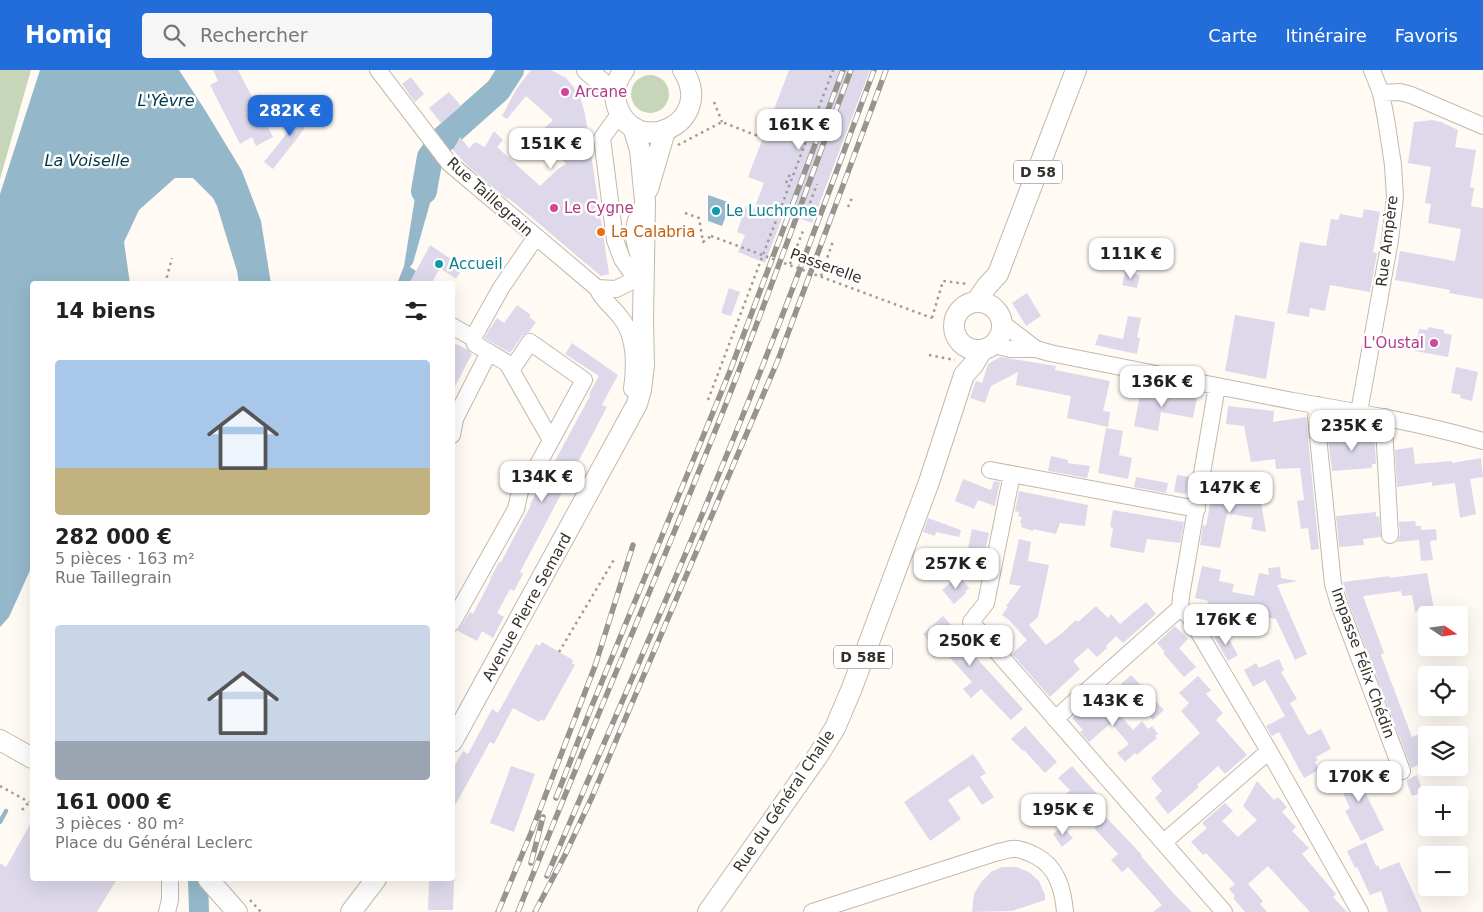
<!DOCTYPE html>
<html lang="fr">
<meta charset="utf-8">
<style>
body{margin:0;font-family:"DejaVu Sans",sans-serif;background:#f6f6f6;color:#222;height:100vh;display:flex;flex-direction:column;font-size:19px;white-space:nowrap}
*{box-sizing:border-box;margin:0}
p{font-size:16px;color:#767676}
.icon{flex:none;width:28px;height:28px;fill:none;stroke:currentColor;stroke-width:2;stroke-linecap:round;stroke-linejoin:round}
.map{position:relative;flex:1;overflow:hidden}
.sheet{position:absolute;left:30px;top:211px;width:425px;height:600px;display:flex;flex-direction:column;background:#fff;border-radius:5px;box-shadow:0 5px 20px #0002}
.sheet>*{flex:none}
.needle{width:32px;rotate:103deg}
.fabs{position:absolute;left:1418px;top:536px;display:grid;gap:10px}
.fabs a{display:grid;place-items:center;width:50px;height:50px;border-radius:5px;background:#fff;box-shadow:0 5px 20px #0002;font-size:25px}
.price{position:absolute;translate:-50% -42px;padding:0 11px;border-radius:10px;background:#fff;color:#222;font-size:16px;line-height:32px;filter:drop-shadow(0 1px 2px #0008)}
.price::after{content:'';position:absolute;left:50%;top:30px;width:15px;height:11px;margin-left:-8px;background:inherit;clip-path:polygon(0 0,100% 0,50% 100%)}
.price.selected{background:#226dd9;color:#fff}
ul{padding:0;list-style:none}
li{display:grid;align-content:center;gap:10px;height:265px;padding:0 25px}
li span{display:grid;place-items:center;height:155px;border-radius:5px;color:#555}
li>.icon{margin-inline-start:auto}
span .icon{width:90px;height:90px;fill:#fffc;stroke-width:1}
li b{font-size:21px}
h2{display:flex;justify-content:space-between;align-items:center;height:60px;padding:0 25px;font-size:21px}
header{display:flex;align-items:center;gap:30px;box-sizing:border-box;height:70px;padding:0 25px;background:#226dd9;color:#fff}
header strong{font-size:24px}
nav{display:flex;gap:28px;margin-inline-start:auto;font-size:18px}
.search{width:350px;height:45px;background:#f6f6f6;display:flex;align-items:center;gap:12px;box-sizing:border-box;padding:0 18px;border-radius:5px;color:#767676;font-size:19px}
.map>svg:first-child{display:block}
</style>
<header>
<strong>Homiq</strong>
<div class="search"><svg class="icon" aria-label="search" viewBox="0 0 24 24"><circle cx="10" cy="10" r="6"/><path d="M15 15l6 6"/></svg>Rechercher</div>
<nav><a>Carte</a><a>Itinéraire</a><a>Favoris</a></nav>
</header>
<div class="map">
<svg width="1483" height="842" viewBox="0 0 1483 842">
<rect width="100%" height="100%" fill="#fffaf4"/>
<path fill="#c7d6b8" d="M0,0h31l-31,109z
M631 24a19 19 0 1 1 38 0a19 19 0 1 1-38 0Z"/>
<path fill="#94b8ca" d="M40,0h139l26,40 37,61 19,50 10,63h-32l-2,-13 -20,-65 -4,-8 -20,-20h-18l-36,32 -15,32 6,42h-98v282l-23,51 -9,10v-433z
M502,0h20l-17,23 -44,42 -8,15 -16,-20 60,-47z
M423,78l17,20 -27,95 -3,4 6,4 -7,13h-12l7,-18z
M708,125l23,8 -9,23 -14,-5z
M188,809h20l1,33h-20z"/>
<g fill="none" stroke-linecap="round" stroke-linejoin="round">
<path stroke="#94b8ca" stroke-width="4.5" d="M0,752l6,-11"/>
<path stroke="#94b8ca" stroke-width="26" d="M424,121l6,-34 14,-19 54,-48 13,-20"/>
</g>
<path fill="#ddd9ea" d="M213,0h25l35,67 -17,9 -4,-9 -12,7 -30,-59 8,-4z
M531,0h19l3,1 13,7 13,15 6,21 24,160 -8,2 -24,-20 -48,-41 -21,-17 -1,1 -38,-32 -16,-17 7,-13 9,11 6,-6 10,5 9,-16 9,9 -6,7 43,39 18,-17 8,-5 -28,-30 15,-14 -27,-24 -19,23 -5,-3 15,-28z
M789,0h81l-58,153 -28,-10 -19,50 -27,-11 7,-17 -8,-3 9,-26 8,3 10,-26 -16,-6z
M411,7l13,17 -9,8 -13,-18z
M449,22l12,14 -20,17 -12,-15z
M310,34l7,5 -18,27 -26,33 -9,-7z
M1432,50l9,2 17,8 -3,17 21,3 -6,37 4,1 -3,18 12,2v91l-34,-6 1,-3 -55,-10 5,-29 55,10 6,-32 -33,-6 3,-19 -6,-1 6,-36 -23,-4 6,-41z
M1364,139l16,3 -7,40 4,1 -7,39 -40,-7 -5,26 -15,-3 -1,9 -22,-4 13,-71 26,4 5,-27 7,1 2,-6 22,4z
M430,175l33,22 -7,12 -16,-11 -9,16h-22z
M1125,202l15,3 -3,13 -15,-3z
M729,218l11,4 -9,24 -10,-3z
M1027,223l14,23 -15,10 -14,-23z
M517,235l14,10 -2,2 7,5 -7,10 -7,4 -12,17 -26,-15 13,-20 7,5z
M1235,245l40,7 -9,57 -41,-8z
M1128,246l13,2 -4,19 3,1 -3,16 -42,-9 4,-11 24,5z
M1428,257l16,3v3l8,2 -4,22 -33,-6 4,-22 9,1z
M452,272l16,8 4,4 -20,38z
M572,273l46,32 -16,30 5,2 -87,165 3,2 -9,17 -4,-2 -13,24 7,4 -11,21 -11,-7 -5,10 -19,-10 12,-19 3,2 18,-35h-1l9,-17h2l30,-57h-1l12,-25 2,1 46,-85 -1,-2 10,-18 -34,-22z
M1000,287l56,9 -1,4 55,11 -7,30 7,1 -2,15 -41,-9 4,-22 -55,-11 2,-13 -27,14 -6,17 -15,-5 6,-17 6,2 6,-19z
M1456,297l22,5 -6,29 -12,-3 1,-3 -10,-2z
M1141,320l56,8 -4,20 -32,-6 -3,19 -24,-5z
M1228,336l46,5 -1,11 33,-5 13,132 -8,1 -3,-22 -7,1 -4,-28 7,-1 -4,-32 -24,1 -1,-10 -24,3 -7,-36 -18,-2z
M1106,358l17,3 -4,24 13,3 -4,21 -30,-6z
M1374,363l2,31h-4v4l-40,3 -4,-33z
M1413,377l2,17 37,-3v2l29,-5 2,19 -13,2 6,35 -16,4 -5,-35 -23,3v-4l-35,5 -2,-37z
M1051,386l17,4v3l22,3 -3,12 -39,-7z
M1177,405l12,2 -3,17 -12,-2z
M1136,407l32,6 -2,10 -32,-6z
M963,409l28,11 3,-9 6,1 -5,24 -17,-6 -4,9 -19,-8z
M1210,417l47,8v-4h2l7,41 -15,-3 2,-11 -26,-5 -7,35 -20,-3 3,-20 3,1 5,-27 -3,-1z
M1019,421l69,14 -3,21 -25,-3 -4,11 -23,-5v2l-12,-4 1,-3 -2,-1 2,-6 -4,-1 1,-4 -4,-1z
M1113,440l71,12 -4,21 -33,-4 -3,14 -34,-6 3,-19 -3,-1z
M1376,442v5l3,-1 2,21 -18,2 1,6 -25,2 -3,-31z
M928,448l33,12 -2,7 -23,-5 -1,4 -12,-4z
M1415,451l1,5h5v4l15,-1 1,11 -7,1 3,19 -12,1 -2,-21 -22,2 3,-7 -1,-13z
M972,459l17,4 -9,42 -17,-3z
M1019,469l12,3 -3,19 21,4 -11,52 -9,8 17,20 16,-12 14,-13 2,2 18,-16 12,12 3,-4 9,10 26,-22 10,12 -33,29 -7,-7 -10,10 1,2 -10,9 -9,-9 -15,13 7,8 -30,28 -38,-43 15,-14 -18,-20 -7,-5 6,-8 -2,-1 15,-20 -12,-2z
M1202,496l19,4 -2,11 15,3 -2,8 22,4 5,-23 10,2 -1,-7 12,-1 1,11 17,3 -21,4 30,69 -12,6 -19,-41 -69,-13 1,-5 -13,-3z
M1427,503l7,36 -19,3 -3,-17 -10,1 -1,-5 -38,5 21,57 -3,2 31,82 14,-6v20l-5,2 3,10 -13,5 -63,-167 -5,-19 47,-6 -1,2z
M959,505l10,13 -4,4 1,1 -12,11 -12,-14z
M943,546l10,11 -3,2 73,80 -12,11 -30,-31 -10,9 -8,-9 9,-7 -29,-32 -9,8 -7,-10 4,-4 -8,-10z
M1175,556l13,13 -9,9 17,19 -12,10 -21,-24 2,-1 -8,-9z
M1224,561l14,24 -10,6 -14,-24z
M542,572l31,18 -1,3 3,2 -31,56 -3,-2 -2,3 -26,-14 -19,36 -4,-2 -38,69v-41l11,-19 5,3 24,-45 6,4 38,-69 4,2z
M1279,589l5,11 -3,2 16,27 -7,4 17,31 2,1 12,-6 10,20 -15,8 2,3 -3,2 4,8 -15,8 -25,-46 -7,4 -6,-10 19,-10 -20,-36 -12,7 -9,-17 12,-7 3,5z
M1131,605l33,35 -11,10 -32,-36z
M1198,606l13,14 -5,4 17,19 -7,7 31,35 -22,19 -7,-8 -21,19 2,2 -31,27 -13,-16 7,-7 -11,-13 49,-45 -19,-22 8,-8 -10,-10z
M1101,623l32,37 9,-9 6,8 4,-3 6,8 -3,2 2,2 -10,8 -10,9 -2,-2 -10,9 -8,-9 12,-9 -18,-21 -22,19 -9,-10 3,-2 -11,-12z
M1025,656l32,36 -12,11 -21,-23 -1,1 -12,-12z
M973,684l13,19 -6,4 14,20 -12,8 -13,-19 -21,14 13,19 -31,22 -26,-39z
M1360,694l8,16 -4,2 3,8 -2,2 19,38 -23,11 -16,-30 5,-3 -15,-32z
M511,696l24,8 -21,58 -24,-9z
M1072,696l32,36 -13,12 -7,-8 -5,5 -14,-16 5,-5 -12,-12z
M1417,705l6,17 -11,4 -6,-16z
M1257,711l17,19 4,-3 9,10 -5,5 14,15 -4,4 17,17 -7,6 34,40 -3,3 14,15h-37l-42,-46 -20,18 15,17 -3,3 7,8h-22l-12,-14 2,-2 -6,-7 6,-5 -29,-31 -3,2 -12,-13 16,-14 -5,-5 23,-20 8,8 -11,10 16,16 19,-17 -14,-14z
M1106,747l36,38 -1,1 33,38 18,18h-39l9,-7 -34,-38 -6,5 -11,-12 7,-6 -24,-26z
M32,751v58h85l-20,33h-97v-49l6,4z
M1062,756l11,12 -11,9 -9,-13z
M1366,772l10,24 2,-1 2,5 19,-8 23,50h-34l-7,-21 -11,4 -13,-28 -2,1 -8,-17z
M1002,797h14l13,5 10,9 6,14v5l-33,11 -40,1 2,-18 8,-13 9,-9z
M429,809h25l-1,31h-25z"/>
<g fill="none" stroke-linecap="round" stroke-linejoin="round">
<defs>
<path id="minor" d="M378,0l71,93 148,125c5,12 16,19 24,30 15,19 14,49 11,71
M1381,23l19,-1 11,3 72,31
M620,43l-18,25 13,102 7,19 14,20
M537,168l-6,6 -30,44 -28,50 2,6 32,19 44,77
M641,192c-8,-21 -11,-34 1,-55
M597,218l19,1 20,-10h8
M1002,253l34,26
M452,256l21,12
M994,275l16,4h26l14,4c81,16 162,32 243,48 64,11 128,22 190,40
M1217,316l-36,210 -1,12 9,8 80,135 91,161
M1318,335l-2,12 17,167 6,20 63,167
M1359,342l31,-172 5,-43 -2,-32 -7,-46 -5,-26 -9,-23
M1385,347l-1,10 6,108
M452,365l3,-16 34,-67
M990,400l207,39
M1012,404l-26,129 -15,19 253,290
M452,553l64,-114 4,-18 16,-23 48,-88 -54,-38 -16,24
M1055,649l125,-111
M1164,772l105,-91
M167,842l3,-12v-21
M812,842l186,-60c6,-1 13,-4 19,-3 7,1 13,4 19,7 21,11 27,33 29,56"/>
<path id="major" d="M587,0l28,24
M624,0c-8,10 -11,23 -7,36 18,54 100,17 66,-36
M648,119l17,-58
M976,232l11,-16 11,-12 78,-204
M954 256a24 24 0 1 1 48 0a24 24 0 1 1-48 0Z
M0,670l32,18
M452,672l185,-338 4,-14 3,-25 -1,-44 2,-120 -5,-51 -7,-23
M208,809l29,33
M351,842l25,-33
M708,842l111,-158 16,-26 17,-40 77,-206 35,-107 9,-10 9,-15"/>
</defs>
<use href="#minor" stroke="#c4b8aa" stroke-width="18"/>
<use href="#major" stroke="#c4b8aa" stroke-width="22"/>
<path stroke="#9f9b95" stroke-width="2.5" stroke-dasharray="2.5 4" stroke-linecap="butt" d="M714,32l8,20
M678,75l44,-23 41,16
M786,113l4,-9 3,1
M810,133l7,-19
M848,137l4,-9
M685,143l14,5 4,24 8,-6
M790,194l13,-33
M821,206l12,-35
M165,214l7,-26
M932,248l11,-37 25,3
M929,285l26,5
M708,330l125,-330
M559,582l56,-94
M0,716l29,16
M22,740l10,-11
M250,830l11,12"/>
<use href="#minor" stroke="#fff" stroke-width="16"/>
<use href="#major" stroke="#fff" stroke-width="20"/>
<defs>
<path id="rail" d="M556,728l35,-90 139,-337 113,-301
M531,793l12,-46
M547,806c74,-174 152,-347 221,-524 37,-93 71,-188 106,-282
M498,842l33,-79 64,-167 38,-121
M518,842c71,-181 150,-358 220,-539 39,-101 75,-202 113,-303
M535,842l30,-57 27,-58 186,-437 108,-290"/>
</defs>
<use href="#rail" stroke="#97938d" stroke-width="5.5"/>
<use href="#rail" stroke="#fff" stroke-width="4" stroke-dasharray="11" stroke-linecap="butt"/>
<path stroke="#9f9b95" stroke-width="2.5" stroke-dasharray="2.5 4" stroke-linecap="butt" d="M711,166l221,82"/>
</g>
<g fill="#d1479c" stroke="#fff" stroke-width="2">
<circle cx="565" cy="22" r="5"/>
<circle cx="554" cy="138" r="5"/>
<circle cx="1434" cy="273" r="5"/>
</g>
<g fill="#0f9aa8" stroke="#fff" stroke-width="2">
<circle cx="716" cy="141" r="5"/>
<circle cx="439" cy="194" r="5"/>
</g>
<circle fill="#e8710a" stroke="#fff" stroke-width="2" cx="601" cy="162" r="5"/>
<g text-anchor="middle" stroke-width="5" stroke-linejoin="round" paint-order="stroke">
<g fill="#fff" stroke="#726f6b" stroke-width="1">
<rect x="1014" y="90.5" width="48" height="23" rx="4"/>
<rect x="834" y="575.5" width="58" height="23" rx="4"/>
</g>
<g font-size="14" font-weight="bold" fill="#35312b">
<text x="1038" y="107">D 58</text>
<text x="863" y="592">D 58E</text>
</g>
<g font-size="15" fill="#b23c85" stroke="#fff" text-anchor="start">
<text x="575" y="27">Arcane</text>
<text x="564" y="143">Le Cygne</text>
<text x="1424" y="278" text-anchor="end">L'Oustal</text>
</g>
<g font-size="15" fill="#35312b" stroke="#fff">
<text transform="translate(490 127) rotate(42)" y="5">Rue Taillegrain</text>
<text transform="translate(1387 171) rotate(-83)" y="5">Rue Ampère</text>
<text transform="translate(826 196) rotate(20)" y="5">Passerelle</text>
<text transform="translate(527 537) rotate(-61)" y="5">Avenue Pierre Semard</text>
<text transform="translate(1363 593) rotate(70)" y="5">Impasse Félix Chédin</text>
<text transform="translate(784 731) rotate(-56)" y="5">Rue du Général Challe</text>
</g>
<g font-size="15" fill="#0d838f" stroke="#fff" text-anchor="start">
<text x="726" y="146">Le Luchrone</text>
<text x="449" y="199">Accueil</text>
</g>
<g font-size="15" fill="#c56008" stroke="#fff" text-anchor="start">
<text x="611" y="167">La Calabria</text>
</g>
<g font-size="16" font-style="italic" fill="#003548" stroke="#fff">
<text x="166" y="36">L'Yèvre</text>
<text x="87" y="96">La Voiselle</text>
</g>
</g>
</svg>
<div class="fabs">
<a><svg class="needle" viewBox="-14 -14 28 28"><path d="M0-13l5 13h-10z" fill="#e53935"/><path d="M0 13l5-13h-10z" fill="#767676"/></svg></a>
<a><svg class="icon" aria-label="locate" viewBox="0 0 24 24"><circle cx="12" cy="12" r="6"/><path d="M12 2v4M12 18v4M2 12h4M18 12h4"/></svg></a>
<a><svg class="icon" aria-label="layers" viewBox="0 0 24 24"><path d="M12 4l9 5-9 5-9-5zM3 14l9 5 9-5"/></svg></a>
<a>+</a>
<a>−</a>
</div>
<b class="price selected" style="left:290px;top:67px">282K €</b>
<b class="price" style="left:799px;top:81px">161K €</b>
<b class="price" style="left:551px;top:100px">151K €</b>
<b class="price" style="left:1131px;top:210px">111K €</b>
<b class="price" style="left:1162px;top:338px">136K €</b>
<b class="price" style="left:1352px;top:382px">235K €</b>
<b class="price" style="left:542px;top:433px">134K €</b>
<b class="price" style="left:1230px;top:444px">147K €</b>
<b class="price" style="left:956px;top:520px">257K €</b>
<b class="price" style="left:1226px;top:576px">176K €</b>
<b class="price" style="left:970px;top:597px">250K €</b>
<b class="price" style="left:1113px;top:657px">143K €</b>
<b class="price" style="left:1359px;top:733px">170K €</b>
<b class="price" style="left:1063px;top:766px">195K €</b>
<section class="sheet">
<h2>14 biens<svg class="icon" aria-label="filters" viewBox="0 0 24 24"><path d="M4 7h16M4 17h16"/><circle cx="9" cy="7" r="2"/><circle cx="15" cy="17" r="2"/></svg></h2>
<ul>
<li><span style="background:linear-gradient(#a9c7e8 70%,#c2b280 0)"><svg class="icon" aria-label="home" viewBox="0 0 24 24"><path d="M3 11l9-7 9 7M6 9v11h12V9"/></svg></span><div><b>282 000 €</b><p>5 pièces · 163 m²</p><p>Rue Taillegrain</p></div></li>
<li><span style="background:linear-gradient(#c9d6e8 75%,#9aa5b1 0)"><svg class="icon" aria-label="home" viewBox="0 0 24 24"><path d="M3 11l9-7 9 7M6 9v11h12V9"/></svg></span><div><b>161 000 €</b><p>3 pièces · 80 m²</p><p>Place du Général Leclerc</p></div></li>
</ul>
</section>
</div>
